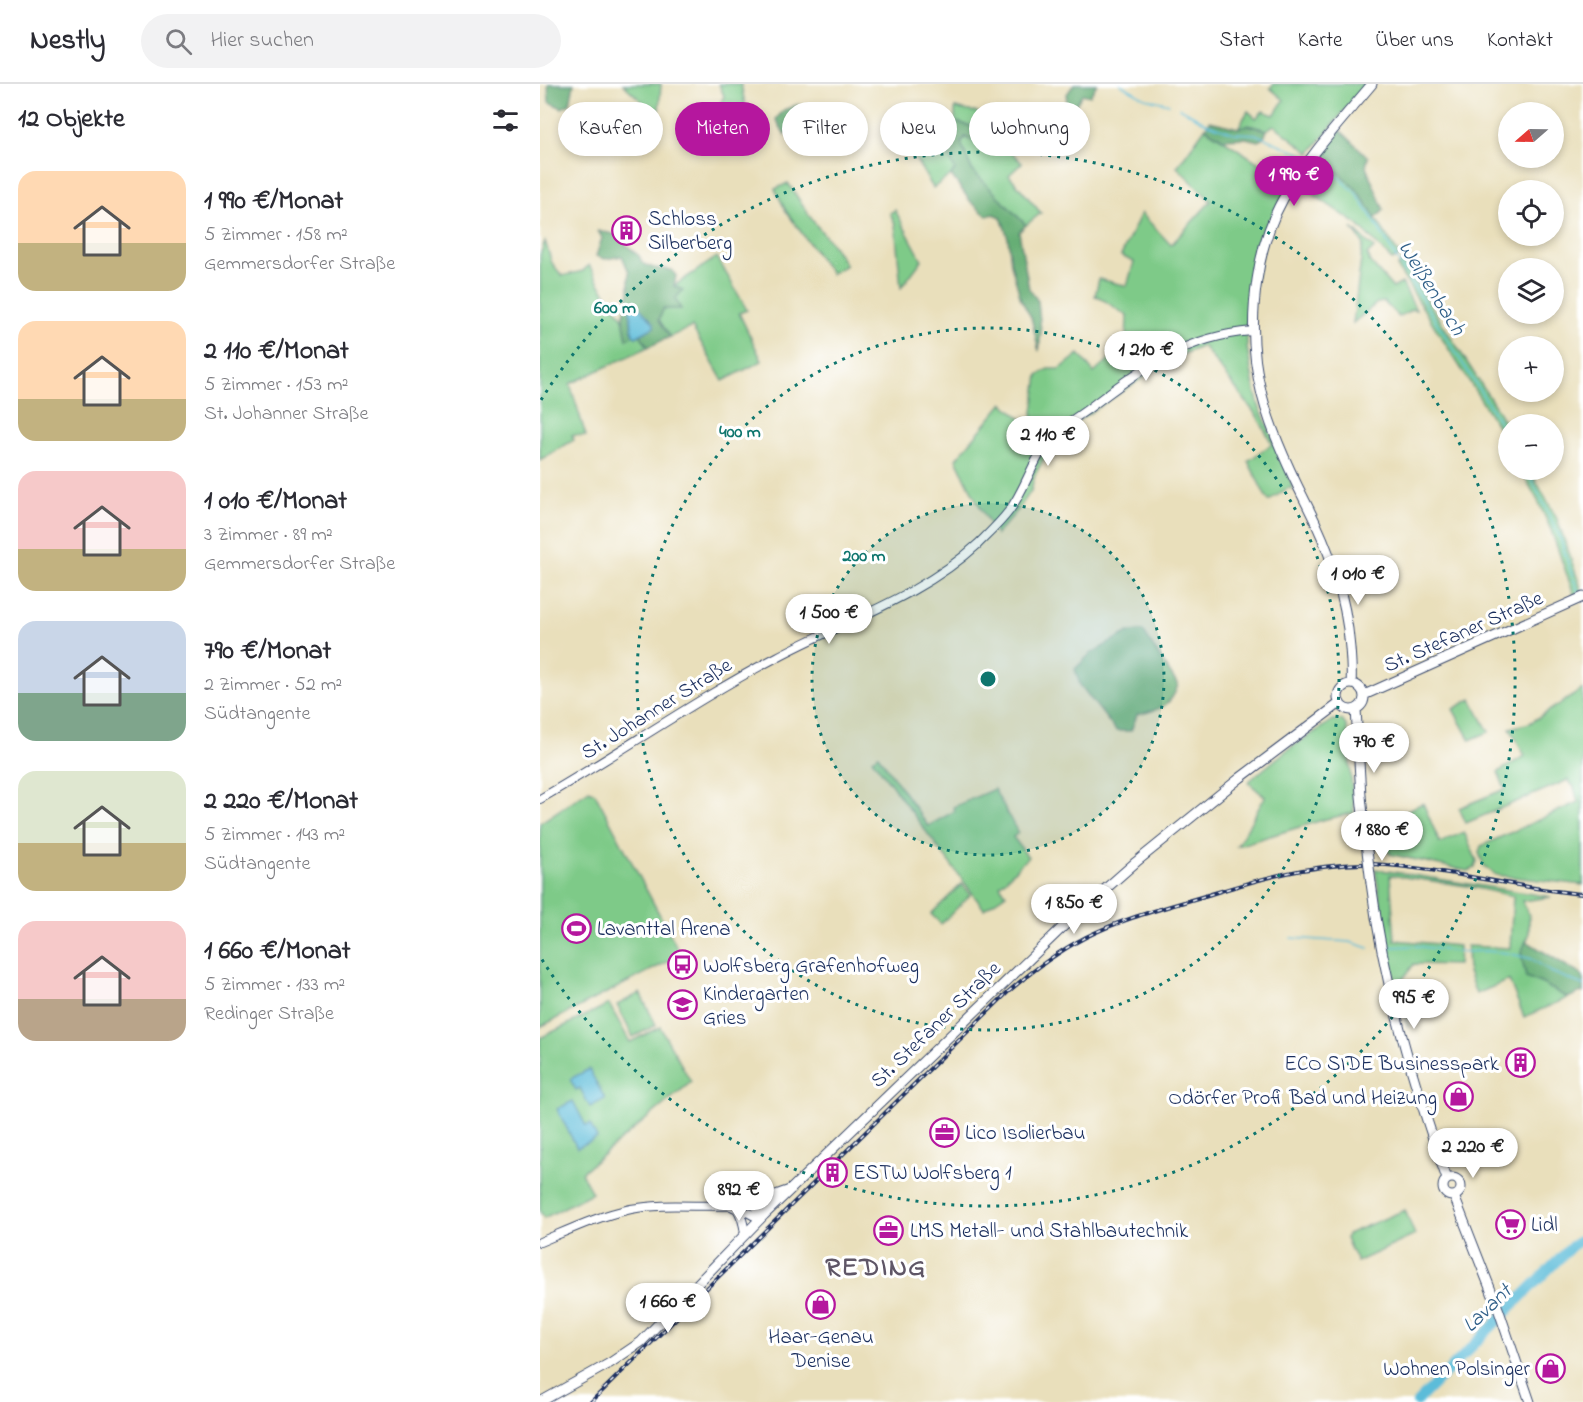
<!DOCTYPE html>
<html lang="de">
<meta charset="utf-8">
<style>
body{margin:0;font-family:"Indie Flower",sans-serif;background:#f2f2f3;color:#2b2b33;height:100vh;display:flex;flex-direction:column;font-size:22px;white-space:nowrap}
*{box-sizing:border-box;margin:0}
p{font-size:20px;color:#7c7c81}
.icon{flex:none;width:33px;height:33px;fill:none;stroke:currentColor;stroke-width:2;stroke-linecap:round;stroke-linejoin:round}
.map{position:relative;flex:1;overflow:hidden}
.drawer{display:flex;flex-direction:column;background:#fff;width:540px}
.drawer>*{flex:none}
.hud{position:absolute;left:18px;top:18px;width:570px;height:54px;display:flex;gap:12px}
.needle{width:39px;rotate:250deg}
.fabs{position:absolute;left:958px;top:18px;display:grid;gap:12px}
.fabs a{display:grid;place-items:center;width:66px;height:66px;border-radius:50%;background:#fff;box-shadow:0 3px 9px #0003;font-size:30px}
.price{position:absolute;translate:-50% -51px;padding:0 14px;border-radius:21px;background:#fff;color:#222;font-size:20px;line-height:39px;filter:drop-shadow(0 2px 3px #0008)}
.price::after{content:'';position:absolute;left:50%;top:36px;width:18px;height:14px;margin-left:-9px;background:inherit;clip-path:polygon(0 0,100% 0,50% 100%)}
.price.active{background:#b5179e;color:#fff}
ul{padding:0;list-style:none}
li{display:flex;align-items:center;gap:18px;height:150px;padding:0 18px}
li span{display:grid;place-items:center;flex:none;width:168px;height:120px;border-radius:18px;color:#555}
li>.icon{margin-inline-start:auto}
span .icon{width:72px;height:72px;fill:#fffc;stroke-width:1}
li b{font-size:26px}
h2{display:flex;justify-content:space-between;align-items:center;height:72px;padding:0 18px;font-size:26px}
.pill{padding:0 21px;border-radius:27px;background:#fff;box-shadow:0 3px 9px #0003;font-size:21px;line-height:54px}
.pill.active{background:#b5179e;color:#fff}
header{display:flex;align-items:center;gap:36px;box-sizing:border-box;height:84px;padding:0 30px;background:#fff;border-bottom:2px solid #e1e1e2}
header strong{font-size:28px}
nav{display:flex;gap:33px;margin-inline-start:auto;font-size:21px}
.search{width:420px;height:54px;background:#f2f2f3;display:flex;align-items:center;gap:15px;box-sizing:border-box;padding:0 21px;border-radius:33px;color:#7c7c81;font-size:22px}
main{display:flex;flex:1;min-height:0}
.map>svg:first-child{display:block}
</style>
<header>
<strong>Nestly</strong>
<div class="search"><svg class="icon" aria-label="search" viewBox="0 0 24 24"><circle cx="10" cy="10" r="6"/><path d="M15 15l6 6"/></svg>Hier suchen</div>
<nav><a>Start</a><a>Karte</a><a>Über uns</a><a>Kontakt</a></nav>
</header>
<main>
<section class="drawer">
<h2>12 Objekte<svg class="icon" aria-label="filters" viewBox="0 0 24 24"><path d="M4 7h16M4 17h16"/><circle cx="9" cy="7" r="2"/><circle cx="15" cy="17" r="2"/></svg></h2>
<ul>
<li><span style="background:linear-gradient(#ffd9b3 60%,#c2b280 0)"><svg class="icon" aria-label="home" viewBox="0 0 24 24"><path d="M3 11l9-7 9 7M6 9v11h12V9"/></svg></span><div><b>1 990 €/Monat</b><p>5 Zimmer · 158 m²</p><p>Gemmersdorfer Straße</p></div></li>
<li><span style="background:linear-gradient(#ffd9b3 65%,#c2b280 0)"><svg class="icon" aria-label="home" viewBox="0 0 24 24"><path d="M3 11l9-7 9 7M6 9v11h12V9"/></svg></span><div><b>2 110 €/Monat</b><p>5 Zimmer · 153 m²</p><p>St. Johanner Straße</p></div></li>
<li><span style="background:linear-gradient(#f6c9c9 65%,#c2b280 0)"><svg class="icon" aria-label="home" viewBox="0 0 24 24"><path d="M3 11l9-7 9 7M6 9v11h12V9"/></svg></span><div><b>1 010 €/Monat</b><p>3 Zimmer · 89 m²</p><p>Gemmersdorfer Straße</p></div></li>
<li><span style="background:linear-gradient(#c9d6e8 60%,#7fa58c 0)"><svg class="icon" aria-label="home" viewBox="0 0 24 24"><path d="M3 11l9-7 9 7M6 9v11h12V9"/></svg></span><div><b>790 €/Monat</b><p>2 Zimmer · 52 m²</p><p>Südtangente</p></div></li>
<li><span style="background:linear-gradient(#dfe7d0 60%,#c2b280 0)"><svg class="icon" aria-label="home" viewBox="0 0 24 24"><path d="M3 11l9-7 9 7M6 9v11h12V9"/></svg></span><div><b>2 220 €/Monat</b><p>5 Zimmer · 143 m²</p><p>Südtangente</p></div></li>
<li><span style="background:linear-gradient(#f6c9c9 65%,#b9a48a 0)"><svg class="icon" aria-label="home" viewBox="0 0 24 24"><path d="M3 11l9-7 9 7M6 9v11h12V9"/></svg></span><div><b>1 660 €/Monat</b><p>5 Zimmer · 133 m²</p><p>Redinger Straße</p></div></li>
</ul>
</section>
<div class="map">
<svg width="1043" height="1318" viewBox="0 0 1043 1318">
<rect width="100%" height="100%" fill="#fff"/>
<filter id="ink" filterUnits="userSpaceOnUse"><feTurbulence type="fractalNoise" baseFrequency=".0167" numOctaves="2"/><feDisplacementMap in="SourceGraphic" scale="12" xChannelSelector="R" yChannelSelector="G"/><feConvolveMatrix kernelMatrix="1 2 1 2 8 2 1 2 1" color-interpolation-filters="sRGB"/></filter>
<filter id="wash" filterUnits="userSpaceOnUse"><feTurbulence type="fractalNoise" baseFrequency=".008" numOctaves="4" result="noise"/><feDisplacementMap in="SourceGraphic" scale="24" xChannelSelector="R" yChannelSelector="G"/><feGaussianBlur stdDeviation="1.35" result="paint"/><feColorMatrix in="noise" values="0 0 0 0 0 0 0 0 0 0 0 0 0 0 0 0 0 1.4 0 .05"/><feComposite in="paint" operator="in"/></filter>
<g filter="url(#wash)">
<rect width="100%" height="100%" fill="#e9dfbb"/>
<path fill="#7eca88" stroke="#4c7c73" stroke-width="1.5" d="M83,0h38l-2,26h-8z
M179,0h22l4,20 -5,17 -24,-9 8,-16z
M734,0h92l-56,69 -36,-28 -7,5 -19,-5 -10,3 10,-17 8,7 7,-7 11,4 10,-15 -14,-12z
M415,24l33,7h4l11,25 -26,-7 -2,-6 -20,-5z
M665,44l85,55 -22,43 -21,87v34l7,40 5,19 25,56 9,27 -5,-1 -19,13 -4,-6 -17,-34 24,-17 -15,-28 -54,-70 -32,13 -101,67 -21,24 -14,25 -4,16 -13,19 -22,25 -22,-39 -18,-37 47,-56 28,24 7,-52 10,-6h12l19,-15 15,19 32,-29 1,-28 -28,-19 -4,-1 4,-17 28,7 7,-24 -13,-6 20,-43 30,32 40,-44 -34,-34z
M403,53l4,14 8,19 -4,5 -18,13 -23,-38z
M425,53l21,11 9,3 11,-4 16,16 -13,12 32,38 -15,12 -54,-55 -11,-27z
M781,72l36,34 43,66 -8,4 -34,-35 -57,-39z
M248,99l25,38 18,22 15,22 -15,9 -45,-63 -11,-22z
M355,126l27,50 -21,28 -6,-64 -5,-11z
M812,144l22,20 -7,7 3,4 -1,2 24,27 9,-5 14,27 -4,-1 -13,8 -15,-15 -7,1 -24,20 10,-80z
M5,157l7,22 10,13 21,-5 6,-6 11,20 23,33 4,21 6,-4 3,2 4,-3 8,13 -78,37 16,52 -14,-1 2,5 -34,20v-205z
M177,173l30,53 -8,3 23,48 -39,20 -31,-54 -22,10 -11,-17 4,-11 12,-10 -1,-13z
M863,178l95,149 11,20 -6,4 -106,-168z
M981,386h9l27,49 25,72 -8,4 -23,-65 -13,-29z
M1043,605v196l-87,-10 -12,-9 -5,-13 2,-7 97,-44 -4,-15 -6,-7 -102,43 -7,-15 46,-19 -7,-17 27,-16 -15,-28 20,-5z
M931,615l18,33 -19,8 -17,-31z
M793,636h9l5,7 7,86 -28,6 -89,27 28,-49 -17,-15 39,-32z
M338,671l50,71 27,-15 -2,-4 41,-18 24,44 -5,4 15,20 -28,28 6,9 -22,15 -112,-150z
M49,706l6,3 86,162 -141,72v-204z
M883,719l17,40 24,-11 13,29 -2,7 -8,3 -77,-17 -4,-6 -2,-27z
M835,785l176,28 -29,4 7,13v21l-8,18 5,24 17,7 25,14 -44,19 -15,-37 -33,14 -8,-22 -1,-26 43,2 3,-52 -46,-10 -77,-11 5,65 64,6 -1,19 -44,-1 -14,19 8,44 -14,-48z
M422,800l8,11 -29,29 -10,-10z
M100,909l16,32 -23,12 -16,-32z
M69,920l21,38 30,-15 31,55 -110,91 11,20 -48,25 -4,-7v-173z
M865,1126l10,25 -58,27 -11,-23 1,-5z"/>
<path fill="#66ae74" stroke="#406e69" stroke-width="1.5" d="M8,0h26l-4,20 -8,4 -13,-6z
M534,0h23l-7,12 -8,-2 -11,19 -6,-4 2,-15z
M257,21l22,3 1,4 6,-3c12,5 21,25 23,37l-8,1 -3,-10 -10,-8 -6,-2h-24l-13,8 -9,-16 8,-9z
M670,37l28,7 10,-3 19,5 -3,8 -6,3 -12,-3 -23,1 -18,-11z
M415,38l20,5 2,6 26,7 3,7 -10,4 -10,-3 -21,-11 -4,6 11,27 54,55 -7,7 10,57 9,12 3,30 -2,20 -8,-34 -10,-17 -10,-36 -3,-26 -7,-21 -7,-3 -7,2 -16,-14 -20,-27 4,-5 -8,-19 -4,-14z
M800,46l28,27 -2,10 18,43 -8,8 -19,-28 -36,-34z
M58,147l16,3 25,22 4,8 11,4 18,2 4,6 -2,10 9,4 -8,9 6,10h-18l-4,11 11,17 -22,10 -8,-13 14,-7 -24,-17 3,25 -6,4 -4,-21 6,-27v-19l-7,-16 -17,3 -9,-3 6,-18z
M603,547l35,54c-7,22 -19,25 -41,30l-6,16h-15l-36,-46 -5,-16 15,-15 38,-22z
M986,857l57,35v17l-2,-1 -13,6 -25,-14 -17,-7 -5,-24z"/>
<path fill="#5bbcd9" stroke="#3b769c" stroke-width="1.5" d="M92,220h4l18,19v4l-18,10 -3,-2 -3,-25z
M49,985l16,30 -15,8 -10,-19 -4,2 -6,-11z
M33,1017l13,25 4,-2 7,14 -20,10 -20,-39z"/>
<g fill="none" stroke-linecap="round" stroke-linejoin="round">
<path stroke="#5bbcd9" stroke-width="1.5" d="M580,0l25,14 24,6
M640,24l28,16 26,9 21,1 51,22
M780,77l35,31 20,30 26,44 90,142 18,31
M987,386l32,65 14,43 7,18
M751,854l59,4 19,6
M847,863l29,-1 42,6 28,-1 21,2 25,6 19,13 32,13"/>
<path stroke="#5bbcd9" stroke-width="10" d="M877,1318l155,-156 11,-7"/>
</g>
</g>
<g filter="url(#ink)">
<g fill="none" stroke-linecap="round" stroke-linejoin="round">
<defs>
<path id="minor" d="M0,715c80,-46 155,-99 237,-142 67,-36 144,-60 201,-113 10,-10 22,-21 31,-33 15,-20 22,-46 37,-67 10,-14 28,-25 42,-35 52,-40 97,-73 165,-78
M208,1118l6,4 10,9
M193,1123l16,6 11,6
M196,1123c6,9 8,17 9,27
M0,1158c31,-13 58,-26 91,-33 36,-7 71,-1 107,-4 18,-2 36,-10 53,-16"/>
<path id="major" d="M811,600c1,-12 0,-24 -1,-36 -4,-53 -21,-100 -45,-147 -38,-75 -61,-135 -48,-221 4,-28 12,-56 26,-81 25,-42 58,-78 89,-115
M798 613a13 13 0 1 1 26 0a13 13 0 1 1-26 0Z
M824,611l219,-98
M816,625l5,87 5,47
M831,799c13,102 42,200 76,296
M903 1103a9 9 0 1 1 18 0a9 9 0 1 1-18 0Z
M914,1112l45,115 31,91
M0,1318l70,-39 31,-21 123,-127 305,-294 67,-59 104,-84 100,-75"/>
</defs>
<use href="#minor" stroke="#3a496c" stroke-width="10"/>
<use href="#major" stroke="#3a496c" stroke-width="11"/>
<use href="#minor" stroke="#fff" stroke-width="8"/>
<use href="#major" stroke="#fff" stroke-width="9"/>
<defs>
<path id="rail" d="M833,780c71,4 140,24 210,30
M51,1318l417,-410c24,-21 49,-40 78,-55 39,-20 83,-30 125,-43 52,-16 97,-29 152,-30"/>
</defs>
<use href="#rail" stroke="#1b2f5e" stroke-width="4"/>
<use href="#rail" stroke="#fff" stroke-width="1.5" stroke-dasharray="4.5" stroke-linecap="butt"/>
<defs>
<path id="major-bridge" d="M826,759l5,40"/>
</defs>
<use href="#major-bridge" stroke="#3a496c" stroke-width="11" stroke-linecap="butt"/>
<use href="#major-bridge" stroke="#fff" stroke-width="9"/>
</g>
</g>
<circle cx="448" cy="595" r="176" fill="#0f766e" fill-opacity=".12"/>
<g fill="none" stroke="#0f766e" stroke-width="3" stroke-dasharray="3 6">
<circle cx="448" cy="595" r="176"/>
<circle cx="448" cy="595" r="351"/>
<path d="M1 316A527 527 0 1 1 1 874"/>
</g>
<defs>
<symbol id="building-ring" viewBox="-11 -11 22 22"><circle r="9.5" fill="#fff" stroke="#b5179e" stroke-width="1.5"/><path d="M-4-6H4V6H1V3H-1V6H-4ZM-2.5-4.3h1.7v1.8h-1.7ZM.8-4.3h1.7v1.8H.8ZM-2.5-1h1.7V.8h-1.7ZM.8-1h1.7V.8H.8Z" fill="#b5179e"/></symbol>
<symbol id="stadium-ring" viewBox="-11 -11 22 22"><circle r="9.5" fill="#fff" stroke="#b5179e" stroke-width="1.5"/><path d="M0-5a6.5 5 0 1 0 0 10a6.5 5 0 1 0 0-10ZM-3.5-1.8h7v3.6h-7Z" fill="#b5179e"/></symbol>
<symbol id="bus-ring" viewBox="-11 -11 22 22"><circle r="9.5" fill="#fff" stroke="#b5179e" stroke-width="1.5"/><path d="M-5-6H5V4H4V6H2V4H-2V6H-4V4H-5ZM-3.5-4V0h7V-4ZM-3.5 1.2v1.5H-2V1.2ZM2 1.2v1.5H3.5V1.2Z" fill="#b5179e"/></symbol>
<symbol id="school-ring" viewBox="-11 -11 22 22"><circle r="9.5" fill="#fff" stroke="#b5179e" stroke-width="1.5"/><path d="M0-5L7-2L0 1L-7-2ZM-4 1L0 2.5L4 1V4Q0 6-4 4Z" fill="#b5179e"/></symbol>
<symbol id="shop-ring" viewBox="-11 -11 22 22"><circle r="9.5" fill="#fff" stroke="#b5179e" stroke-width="1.5"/><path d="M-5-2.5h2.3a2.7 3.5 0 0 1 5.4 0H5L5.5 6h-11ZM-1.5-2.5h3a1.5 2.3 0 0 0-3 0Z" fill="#b5179e"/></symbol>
<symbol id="office-ring" viewBox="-11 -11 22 22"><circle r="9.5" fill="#fff" stroke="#b5179e" stroke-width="1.5"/><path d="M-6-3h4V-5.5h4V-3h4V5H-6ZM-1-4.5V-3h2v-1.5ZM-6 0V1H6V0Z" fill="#b5179e"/></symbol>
<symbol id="supermarket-ring" viewBox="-11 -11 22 22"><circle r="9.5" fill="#fff" stroke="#b5179e" stroke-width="1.5"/><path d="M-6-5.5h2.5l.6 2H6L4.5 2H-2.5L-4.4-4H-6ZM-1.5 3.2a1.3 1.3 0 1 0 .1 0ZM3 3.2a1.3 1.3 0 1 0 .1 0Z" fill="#b5179e"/></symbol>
</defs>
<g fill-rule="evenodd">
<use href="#building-ring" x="70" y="130" width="33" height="33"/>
<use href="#stadium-ring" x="20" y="828" width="33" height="33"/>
<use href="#bus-ring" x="126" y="864" width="33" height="33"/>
<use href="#school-ring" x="126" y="904" width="33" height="33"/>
<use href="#building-ring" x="964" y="962" width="33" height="33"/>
<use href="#shop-ring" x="902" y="996" width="33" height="33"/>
<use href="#office-ring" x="388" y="1032" width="33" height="33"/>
<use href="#building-ring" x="276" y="1072" width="33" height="33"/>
<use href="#supermarket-ring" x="954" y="1124" width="33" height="33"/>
<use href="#office-ring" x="332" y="1130" width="33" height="33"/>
<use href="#shop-ring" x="264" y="1204" width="33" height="33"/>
<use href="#shop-ring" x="994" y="1268" width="33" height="33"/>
</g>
<g text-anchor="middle" stroke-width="6" stroke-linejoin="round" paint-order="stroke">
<g font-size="21" fill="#1b2f5e" stroke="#fff" text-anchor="start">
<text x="108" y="141">Schloss<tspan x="108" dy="24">Silberberg</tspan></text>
<text x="57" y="851">Lavanttal Arena</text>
<text x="163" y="888">Wolfsberg Grafenhofweg</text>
<text x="163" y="916">Kindergarten<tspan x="163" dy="24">Gries</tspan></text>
<text x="959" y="986" text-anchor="end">ECO SIDE Businesspark</text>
<text x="897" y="1020" text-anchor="end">Odörfer Profi Bad und Heizung</text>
<text x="425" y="1055">Lico Isolierbau</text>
<text x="313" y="1095">ESTW Wolfsberg 1</text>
<text x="991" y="1147">Lidl</text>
<text x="370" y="1153">LMS Metall- und Stahlbautechnik</text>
<text x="281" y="1259" text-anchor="middle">Haar-Genau<tspan x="281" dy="24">Denise</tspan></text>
<text x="990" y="1291" text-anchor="end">Wohnen Polsinger</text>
</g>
<g font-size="21" fill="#1b2f5e" stroke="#fff">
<text transform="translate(923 547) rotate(-24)" y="7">St. Stefaner Straße</text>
<text transform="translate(116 624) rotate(-32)" y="7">St. Johanner Straße</text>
<text transform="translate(395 940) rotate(-44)" y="7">St. Stefaner Straße</text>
</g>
<g font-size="22" font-style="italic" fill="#316089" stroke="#fff">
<text transform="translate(893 203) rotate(58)" y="8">Weißenbach</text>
<text transform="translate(946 1223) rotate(-44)" y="8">Lavant</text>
</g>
<g font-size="27" font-weight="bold" letter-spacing="1.5" fill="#5f5666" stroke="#fff">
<text x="336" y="1191">REDING</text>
</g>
</g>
<circle cx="448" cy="595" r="9" fill="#0f766e" stroke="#fff" stroke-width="3"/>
<g font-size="18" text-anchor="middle" font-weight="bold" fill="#0f766e" stroke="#fff" stroke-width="6" stroke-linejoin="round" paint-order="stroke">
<text x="75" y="229">600 m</text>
<text x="200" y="353">400 m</text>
<text x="324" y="477">200 m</text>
</g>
</svg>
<div class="fabs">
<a><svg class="needle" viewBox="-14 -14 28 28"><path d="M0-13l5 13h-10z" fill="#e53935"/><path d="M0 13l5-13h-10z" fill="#7c7c81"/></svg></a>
<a><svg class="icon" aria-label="locate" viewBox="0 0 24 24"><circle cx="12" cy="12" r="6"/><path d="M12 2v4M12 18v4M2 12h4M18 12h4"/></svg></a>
<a><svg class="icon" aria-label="layers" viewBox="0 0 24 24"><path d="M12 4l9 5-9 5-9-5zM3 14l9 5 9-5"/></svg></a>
<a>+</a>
<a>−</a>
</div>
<b class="price active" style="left:754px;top:123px">1 990 €</b>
<b class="price" style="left:606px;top:298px">1 210 €</b>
<b class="price" style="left:508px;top:383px">2 110 €</b>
<b class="price" style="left:818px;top:522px">1 010 €</b>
<b class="price" style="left:289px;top:561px">1 500 €</b>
<b class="price" style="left:834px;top:690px">790 €</b>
<b class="price" style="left:842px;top:778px">1 880 €</b>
<b class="price" style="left:534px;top:851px">1 850 €</b>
<b class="price" style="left:874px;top:946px">995 €</b>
<b class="price" style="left:933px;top:1095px">2 220 €</b>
<b class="price" style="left:199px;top:1138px">892 €</b>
<b class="price" style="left:128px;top:1250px">1 660 €</b>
<div class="hud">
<a class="pill">Kaufen</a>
<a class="pill active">Mieten</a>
<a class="pill">Filter</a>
<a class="pill">Neu</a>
<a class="pill">Wohnung</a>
</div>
</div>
</main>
